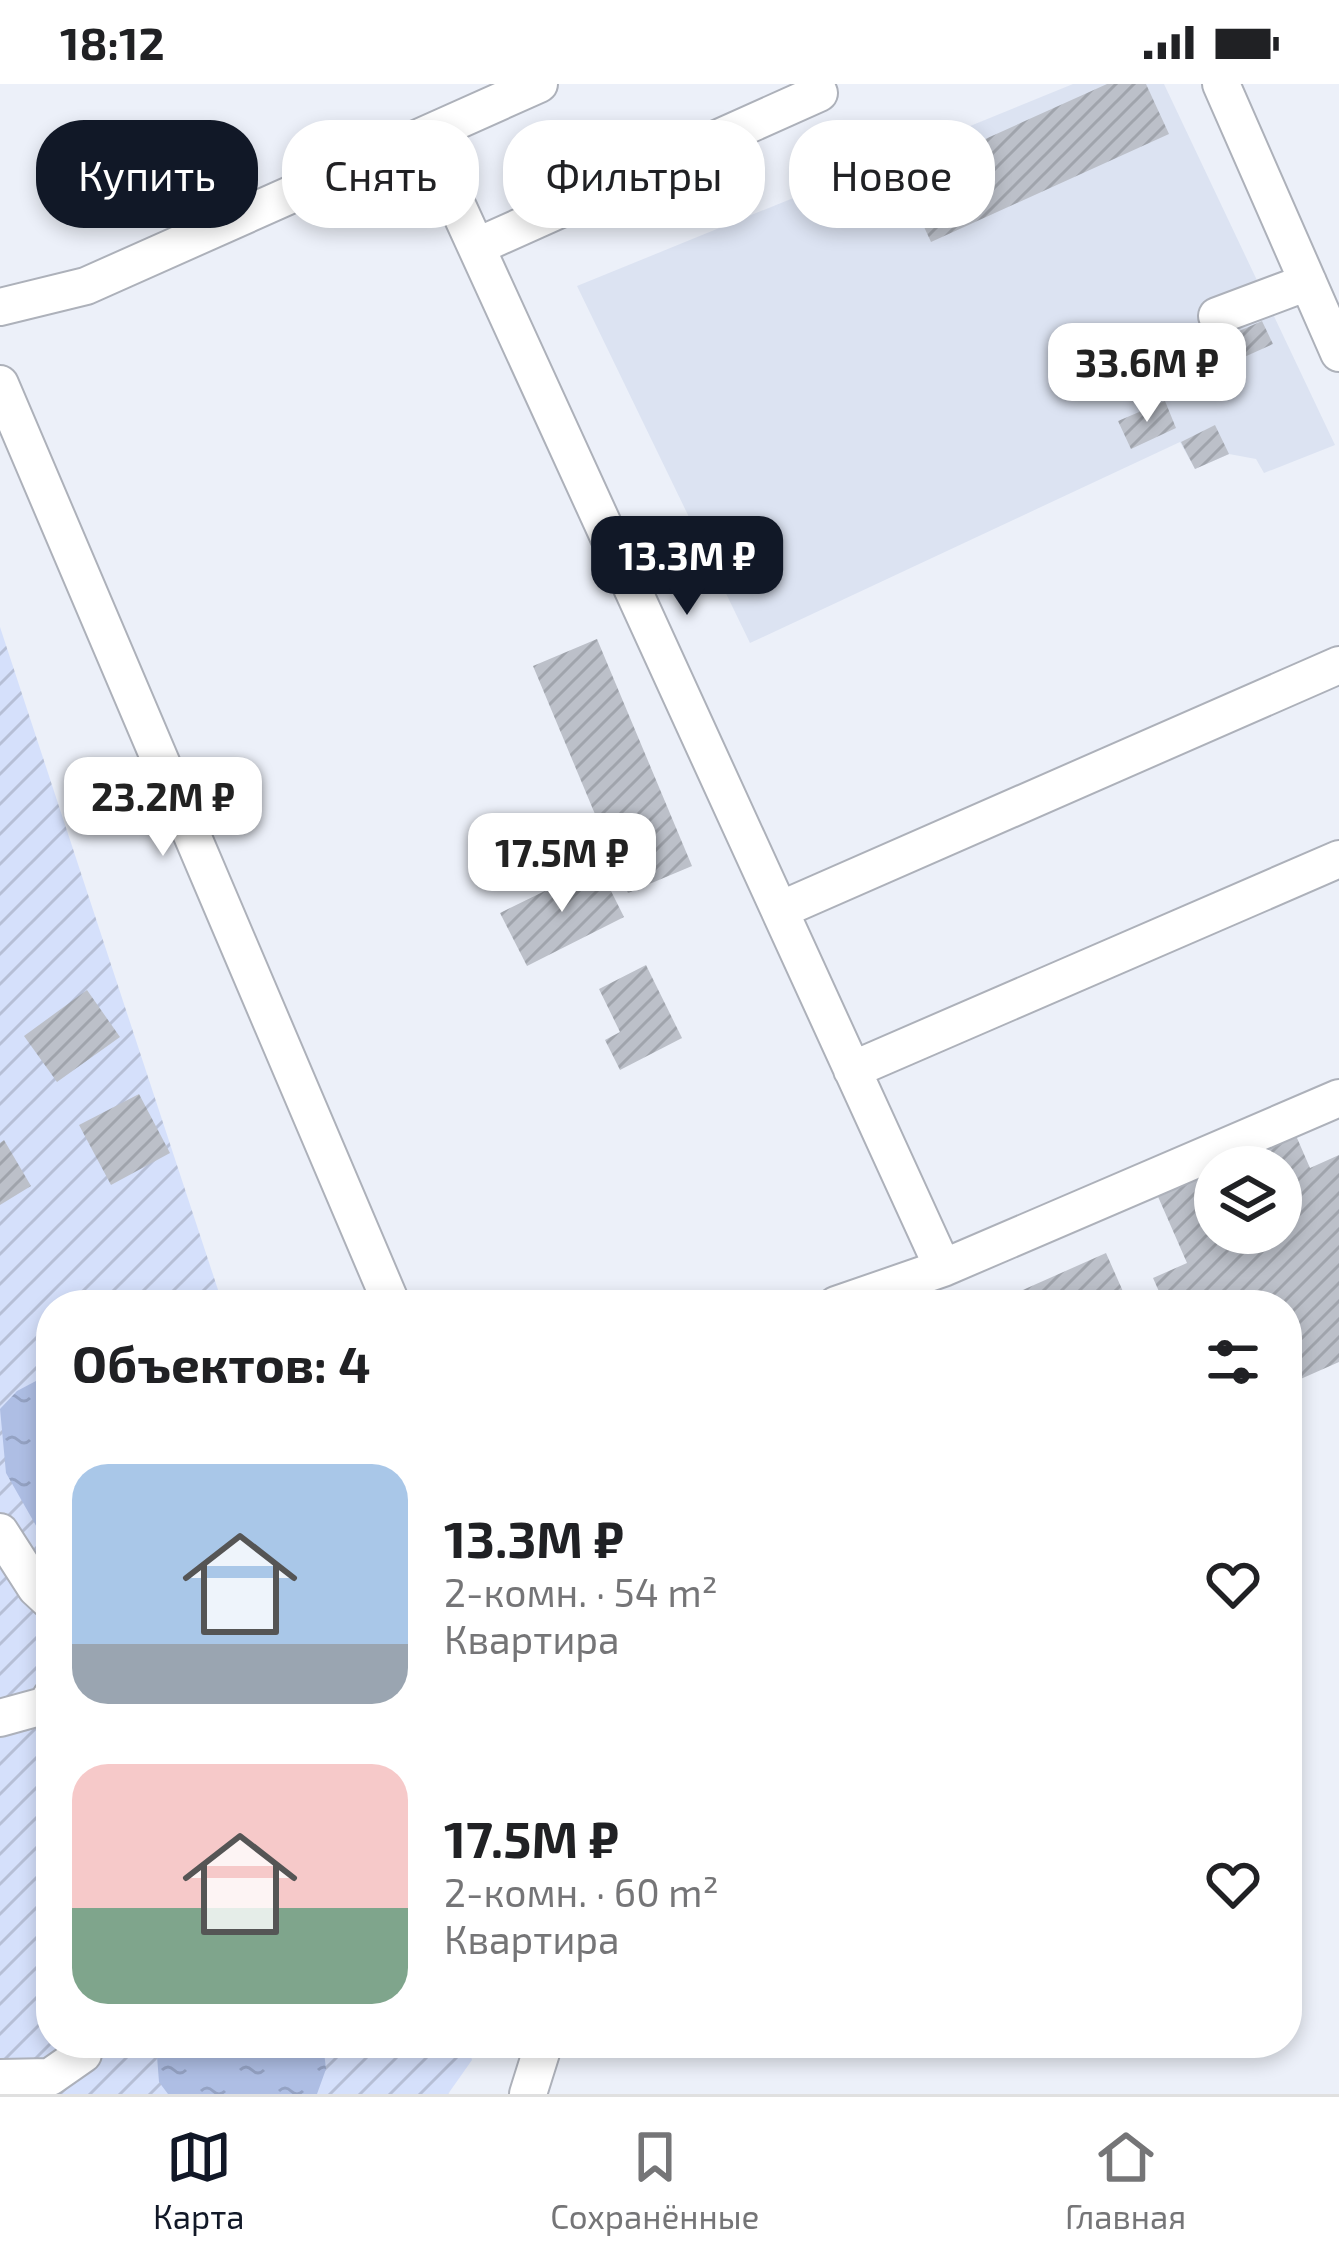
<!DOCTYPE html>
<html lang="ru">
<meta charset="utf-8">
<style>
body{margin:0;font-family:"Exo 2",sans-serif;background:#f6f6f6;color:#202124;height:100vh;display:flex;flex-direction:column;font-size:45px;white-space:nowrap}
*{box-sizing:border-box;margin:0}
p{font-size:39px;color:#757577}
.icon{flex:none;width:66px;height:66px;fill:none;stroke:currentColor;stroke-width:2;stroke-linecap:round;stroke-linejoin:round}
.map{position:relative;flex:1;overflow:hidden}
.details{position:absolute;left:36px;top:1206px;width:1266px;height:768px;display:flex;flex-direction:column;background:#fff;border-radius:48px;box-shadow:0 6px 18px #0003}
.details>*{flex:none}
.banner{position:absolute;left:36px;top:36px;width:1269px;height:108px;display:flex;gap:24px}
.controls{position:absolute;left:1194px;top:1062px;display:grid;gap:24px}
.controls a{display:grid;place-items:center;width:108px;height:108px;border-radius:50%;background:#fff;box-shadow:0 6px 18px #0003;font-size:60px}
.price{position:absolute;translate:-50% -102px;padding:0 27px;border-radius:24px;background:#fff;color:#222;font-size:39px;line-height:78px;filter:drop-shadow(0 3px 6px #0008)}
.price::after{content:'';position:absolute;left:50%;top:72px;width:36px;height:27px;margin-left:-18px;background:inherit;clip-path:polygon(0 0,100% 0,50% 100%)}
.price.current{background:#111827;color:#fff}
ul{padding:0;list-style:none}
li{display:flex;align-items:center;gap:36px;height:300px;padding:0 36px}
li span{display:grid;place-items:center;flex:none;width:336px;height:240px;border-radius:36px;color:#555}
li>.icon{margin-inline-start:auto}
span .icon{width:144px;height:144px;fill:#fffc;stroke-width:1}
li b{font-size:51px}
h2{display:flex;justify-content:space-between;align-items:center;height:144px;padding:0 36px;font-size:51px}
.chip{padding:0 42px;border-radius:48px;background:#fff;box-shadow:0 6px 18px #0003;font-size:42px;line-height:108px}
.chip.current{background:#111827;color:#fff}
.status{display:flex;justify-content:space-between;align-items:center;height:84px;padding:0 60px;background:#fff;direction:ltr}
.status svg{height:33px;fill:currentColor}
.menu{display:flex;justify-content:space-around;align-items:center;height:168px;border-top:3px solid #e0e0e0;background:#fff;font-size:33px;color:#757577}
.menu a{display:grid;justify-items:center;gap:6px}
.menu .current{color:#111827}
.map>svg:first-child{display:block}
</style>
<div class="status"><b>18:12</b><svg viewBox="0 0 49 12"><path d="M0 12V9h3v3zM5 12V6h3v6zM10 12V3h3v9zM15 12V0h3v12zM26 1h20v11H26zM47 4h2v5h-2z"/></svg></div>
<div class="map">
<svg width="1339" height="2010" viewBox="0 0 1339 2010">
<defs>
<pattern id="garden-furrows" width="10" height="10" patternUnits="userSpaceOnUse" patternTransform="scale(3)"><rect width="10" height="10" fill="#d5e0fb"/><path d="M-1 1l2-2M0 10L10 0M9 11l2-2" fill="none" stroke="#b6bfd6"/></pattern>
<pattern id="water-ripples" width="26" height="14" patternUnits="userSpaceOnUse" patternTransform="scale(3)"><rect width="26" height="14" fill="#aebee4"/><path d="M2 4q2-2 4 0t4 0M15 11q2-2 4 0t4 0" fill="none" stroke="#94a2c3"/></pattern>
<pattern id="building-hatch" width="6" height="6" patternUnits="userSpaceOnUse" patternTransform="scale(3)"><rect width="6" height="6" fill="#bcc0c9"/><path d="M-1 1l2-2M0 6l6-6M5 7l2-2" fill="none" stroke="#a0a4ac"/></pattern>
</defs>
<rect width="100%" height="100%" fill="#ecf0f9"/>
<path fill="#dce3f2" d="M1073,0h91l171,361 -71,28 -8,-14 -27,-5 -34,15 -15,-27 -430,201 -173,-357z"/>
<path fill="url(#garden-furrows)" d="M0,543l223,678h-172v738h416l5,17 -24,34h-448z"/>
<path fill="url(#water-ripples)" d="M51,1289v179l-45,-79 -6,-64 17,-18z
M156,1959h167l3,26 -9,25h-149l-9,-12z"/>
<path fill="url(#building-hatch)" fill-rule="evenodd" d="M1107,0h39l23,50 -238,108 -30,-65z
M1262,237l11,23 -31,14 -12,-23z
M1165,317l11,27 -45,21 -13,-28z
M1215,341l14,29 -34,15 -14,-27z
M597,555l95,227 -64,27 -95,-227z
M598,781l26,52 -97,49 -27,-53z
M646,881l36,73 -62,32 -15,-30 15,-8 -21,-43z
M87,906l33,47 -63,45 -33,-46z
M139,1010l31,59 -59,32 -32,-60z
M1294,1047l16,37 29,-13v207l-52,23v-80h-146l20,-9 -8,-18 34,-15 -31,-71zM1215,1083h66v66h-66z
M4,1056l27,46 -31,19v-62z
M1106,1169l23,52h-140z"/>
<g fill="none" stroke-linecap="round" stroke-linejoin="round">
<defs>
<path id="minor" d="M1221,0l118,269
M425,51l114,-51
M478,162l341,-153
M0,223l86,-21 339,-151 518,1133 396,-170
M1217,232l91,-34
M0,300l392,921
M780,826l559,-245
M852,986l487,-211
M836,1221l107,-37
M0,1448l36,56 15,14
M0,1634l47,-13 4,-8
M0,1994l50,-1 33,-23
M528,2010l16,-51"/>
</defs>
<use href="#minor" stroke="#adb1ba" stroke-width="40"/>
<use href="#minor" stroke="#fff" stroke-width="36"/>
</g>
</svg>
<div class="controls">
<a><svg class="icon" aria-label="layers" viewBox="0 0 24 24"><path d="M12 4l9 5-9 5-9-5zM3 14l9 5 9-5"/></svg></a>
</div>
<b class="price" style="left:1147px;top:341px">33.6M ₽</b>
<b class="price current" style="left:687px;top:534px">13.3M ₽</b>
<b class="price" style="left:163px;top:775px">23.2M ₽</b>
<b class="price" style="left:562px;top:831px">17.5M ₽</b>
<div class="banner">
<a class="chip current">Купить</a>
<a class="chip">Снять</a>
<a class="chip">Фильтры</a>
<a class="chip">Новое</a>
</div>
<section class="details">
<h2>Объектов: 4<svg class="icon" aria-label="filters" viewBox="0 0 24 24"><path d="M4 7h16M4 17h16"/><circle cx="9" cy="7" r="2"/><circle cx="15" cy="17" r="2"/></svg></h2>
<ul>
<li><span style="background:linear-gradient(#a9c7e8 75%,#9aa5b1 0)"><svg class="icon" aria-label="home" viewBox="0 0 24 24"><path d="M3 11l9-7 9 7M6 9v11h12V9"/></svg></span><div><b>13.3M ₽</b><p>2-комн. · 54 m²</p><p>Квартира</p></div><svg class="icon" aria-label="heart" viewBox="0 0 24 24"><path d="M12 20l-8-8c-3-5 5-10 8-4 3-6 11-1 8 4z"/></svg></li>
<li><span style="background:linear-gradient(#f6c9c9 60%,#7fa58c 0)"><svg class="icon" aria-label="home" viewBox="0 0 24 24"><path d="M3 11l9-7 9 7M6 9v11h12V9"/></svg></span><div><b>17.5M ₽</b><p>2-комн. · 60 m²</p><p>Квартира</p></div><svg class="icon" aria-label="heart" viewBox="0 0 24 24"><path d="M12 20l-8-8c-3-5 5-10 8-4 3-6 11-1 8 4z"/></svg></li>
</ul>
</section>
</div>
<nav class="menu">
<a class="current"><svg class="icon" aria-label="map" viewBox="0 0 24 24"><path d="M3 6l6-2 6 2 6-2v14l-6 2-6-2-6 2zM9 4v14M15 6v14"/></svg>Карта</a>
<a><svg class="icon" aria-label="saved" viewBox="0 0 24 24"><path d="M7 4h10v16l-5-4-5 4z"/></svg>Сохранённые</a>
<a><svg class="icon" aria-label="home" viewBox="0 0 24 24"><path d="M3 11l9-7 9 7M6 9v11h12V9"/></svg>Главная</a>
</nav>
